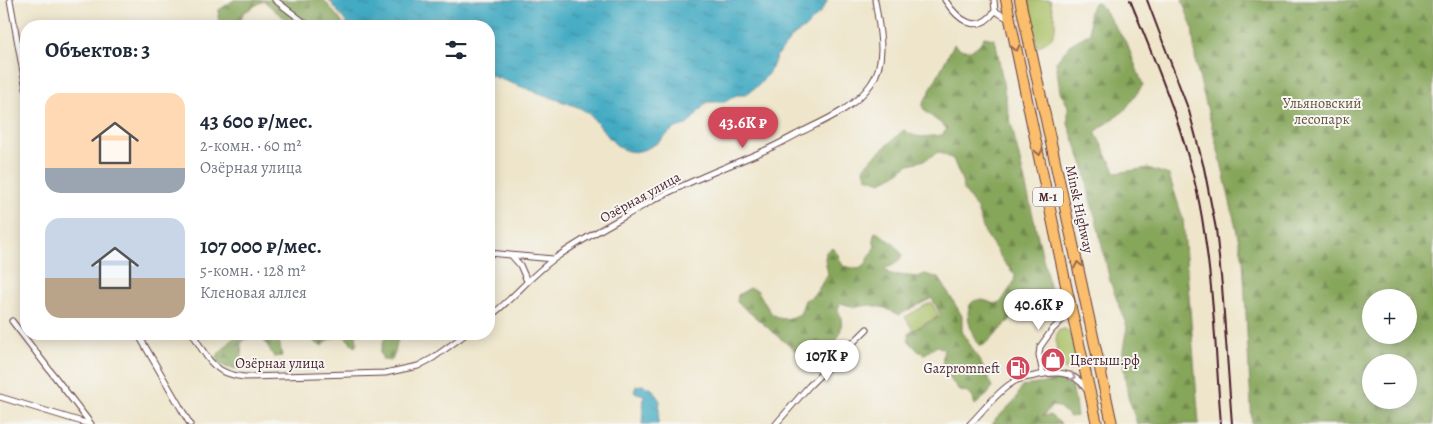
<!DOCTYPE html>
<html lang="ru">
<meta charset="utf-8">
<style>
body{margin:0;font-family:Alegreya,serif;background:#f2f2f3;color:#1f2937;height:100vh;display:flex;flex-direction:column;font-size:19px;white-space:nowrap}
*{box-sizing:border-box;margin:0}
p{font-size:16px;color:#747a83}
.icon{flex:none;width:28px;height:28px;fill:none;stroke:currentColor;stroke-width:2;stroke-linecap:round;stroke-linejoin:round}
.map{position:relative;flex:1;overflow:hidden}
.sheet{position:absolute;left:20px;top:20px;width:475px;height:320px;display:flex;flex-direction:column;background:#fff;border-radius:20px;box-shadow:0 2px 12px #0003}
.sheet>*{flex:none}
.tools{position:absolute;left:1362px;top:289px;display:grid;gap:10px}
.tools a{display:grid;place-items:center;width:55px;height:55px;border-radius:50%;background:#fff;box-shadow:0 2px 12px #0003;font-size:25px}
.price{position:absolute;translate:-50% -42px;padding:0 11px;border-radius:18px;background:#fff;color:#222;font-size:16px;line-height:32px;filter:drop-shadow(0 1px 2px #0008)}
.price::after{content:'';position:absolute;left:50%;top:30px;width:15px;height:11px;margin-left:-8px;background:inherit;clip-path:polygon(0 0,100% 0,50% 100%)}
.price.on{background:#d1495b;color:#fff}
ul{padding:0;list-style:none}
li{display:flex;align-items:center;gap:15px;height:125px;padding:0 25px}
li span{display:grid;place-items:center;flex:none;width:140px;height:100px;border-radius:15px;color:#555}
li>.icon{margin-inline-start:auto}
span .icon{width:60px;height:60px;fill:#fffc;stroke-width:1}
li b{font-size:21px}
h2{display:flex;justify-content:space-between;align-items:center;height:60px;padding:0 25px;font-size:21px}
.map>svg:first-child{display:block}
</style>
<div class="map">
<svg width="1433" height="424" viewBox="0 0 1433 424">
<defs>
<pattern id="forest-firs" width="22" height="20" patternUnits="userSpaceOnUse" patternTransform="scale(1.25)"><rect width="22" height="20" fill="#86a65a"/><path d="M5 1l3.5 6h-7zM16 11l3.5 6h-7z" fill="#70874b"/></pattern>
<pattern id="water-ripples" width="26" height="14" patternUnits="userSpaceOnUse" patternTransform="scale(1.25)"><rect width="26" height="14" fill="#42aac2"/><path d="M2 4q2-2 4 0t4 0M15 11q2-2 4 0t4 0" fill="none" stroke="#398a9e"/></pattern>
</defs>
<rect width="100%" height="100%" fill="#f6f6f2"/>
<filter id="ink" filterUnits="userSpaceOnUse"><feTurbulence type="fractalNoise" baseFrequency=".02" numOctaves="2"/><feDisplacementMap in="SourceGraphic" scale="10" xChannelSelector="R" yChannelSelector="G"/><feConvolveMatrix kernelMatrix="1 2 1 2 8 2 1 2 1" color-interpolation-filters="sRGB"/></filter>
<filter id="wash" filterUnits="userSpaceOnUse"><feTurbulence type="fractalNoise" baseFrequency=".0096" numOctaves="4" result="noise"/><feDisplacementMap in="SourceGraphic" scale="20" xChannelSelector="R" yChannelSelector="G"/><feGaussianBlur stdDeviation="1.12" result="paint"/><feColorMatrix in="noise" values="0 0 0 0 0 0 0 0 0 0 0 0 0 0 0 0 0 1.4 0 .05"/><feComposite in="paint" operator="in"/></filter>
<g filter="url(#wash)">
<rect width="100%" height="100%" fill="#eee5ca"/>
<path fill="#a8bf64" stroke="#796f48" d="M1028,0h22c5,22 13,36 -13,47z
M931,302l8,14 -26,14 -8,-13z
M1063,329h3c8,6 13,29 9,39 -17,13 -22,-27 -17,-37z"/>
<path fill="url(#forest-firs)" stroke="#686242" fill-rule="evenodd" d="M234,0h90l21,26h-52l-29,-25c-8,3 -13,8 -21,12l-2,8 -5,5 -16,-1 -2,-8 1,-7z
M1182,0h251v424h-181l-9,-165 -22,-97 -25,-97 -4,-38zM1371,298h38v37h-38zM1371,362h38v38h-38z
M1095,2l4,1 28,41 16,41 -19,26 -29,21 21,41 32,-5 21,7 14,44 16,205h-62l-9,-27 -6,-42 5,-28 -17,-46 -14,-62 -6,-19 -5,-29 -17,-47v-18l-8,-14 -4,-30 15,-18 19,-11 -1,-21z
M984,37l10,2 2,4 11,63 44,186 -2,6 -8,2 -2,-5 -6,3 -49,47 -4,1c-5,-4 -6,-9 -8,-14 -8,-21 -5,-41 22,-28l7,-2 13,-20 1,-7 -11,-13 -20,-31 -7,-22 -14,-20 -1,-8 -9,-22 -15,-7 -13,8 -16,4 -14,11 -14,7 -15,-5 -2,-8 3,-6 37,-33c12,10 24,6 38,5l5,-6c-8,-8 -17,-12 -24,-21v-4l31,-60c11,11 23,7 30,-7z
M875,232c10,4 22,13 27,23 -4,8 -8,11 -17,13l4,6 29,3 7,-3 14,4 4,6 19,32v15l19,32 11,24 -4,7 -13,11 -2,-7 -5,-6 -8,-1c-12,-15 -21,-21 -16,-42l-7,-3 -12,8 -7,-3 -10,-11 1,-7 32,-17 -9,-18 -33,17 -14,-7 -15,-3 -15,2 -15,-4 -2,7c11,20 -6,41 -21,53h-7l-73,-61 1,-7 12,-7 7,2c13,19 15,38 43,24l5,-14c13,-4 15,-16 23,-26l-3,-15 1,-7 6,-4 5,5 6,13 16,3 6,-4 10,-19 -2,-7z
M234,334h47l-2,6 3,16 -8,1c-8,-13 -15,-34 -33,-13l1,16 -3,8c-9,1 -14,0 -22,-6l1,-8 16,-16z
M313,334h43l1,9 -2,4 -11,-11c-10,1 -15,2 -21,10l-8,-3z
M386,334h19l-7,4c-2,8 -2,16 -7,23l-8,-1 -3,-8z
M1059,379c18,3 15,22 18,37l-7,1 -11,-10 -7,-1 -9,10 7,-1 11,9h-70l25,-25 6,-13 22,-3z"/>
<path fill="url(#water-ripples)" stroke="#466476" d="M329,0h499l-8,13 -16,16 -10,6 -18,22 -4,11 -12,16 -15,11h-9l-11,7h-18l-20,23c-18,2 -20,13 -35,21 -36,20 -44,-18 -67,-35 -3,-2 -7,-4 -10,-5l-86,-31v-49h-140z
M642,385l10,4 8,12 -2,23h-16l2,-29 -10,-3 2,-6z"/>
</g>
<g filter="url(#ink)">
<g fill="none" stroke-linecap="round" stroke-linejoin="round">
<defs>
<path id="street" d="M10,0l16,89
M275,0l34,26
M945,0c13,20 32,36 50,11
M994,0l1,11 14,8
M489,253l64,6
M512,256l8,9 7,16
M489,317c23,-17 41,-41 65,-58 29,-21 63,-38 94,-56 36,-20 74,-34 111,-50 15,-6 29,-14 44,-22 25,-12 51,-23 68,-47 17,-24 8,-56 4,-84
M12,321l79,103
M138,334l52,90
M193,334c14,24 20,40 51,43l141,-4 33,-7 15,-8 33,-24
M1043,374l-4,-19 1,-8 12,-17 9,-9 5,-22
M0,397l89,27
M776,424l33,-38 58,-57
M970,424c12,-12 28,-33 42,-41 5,-4 12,-5 18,-6 21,-5 43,-9 56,12"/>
<path id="highway" d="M1006,0l61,290 30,134
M1020,0l92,424"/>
</defs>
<use href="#street" stroke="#633d43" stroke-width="7"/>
<use href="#highway" stroke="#633d43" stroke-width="12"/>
<use href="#street" stroke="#fff" stroke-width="5"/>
<use href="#highway" stroke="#fabe6d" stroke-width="10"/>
<path stroke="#4a1f2b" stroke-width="2" d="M1130,0c31,75 63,151 74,231 10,64 12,129 17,193
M1147,0l42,111 15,57 12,61 6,57 10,138"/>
</g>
<defs><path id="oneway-chevron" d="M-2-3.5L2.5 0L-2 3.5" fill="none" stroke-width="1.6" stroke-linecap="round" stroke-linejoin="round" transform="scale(1.25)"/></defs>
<g stroke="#996749">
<use href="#oneway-chevron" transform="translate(1016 48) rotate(78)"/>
<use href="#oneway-chevron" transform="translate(1039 152) rotate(78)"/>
<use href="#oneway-chevron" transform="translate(1078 265) rotate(-102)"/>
</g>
<use stroke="#ae9aa0" href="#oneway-chevron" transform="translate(1072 377) rotate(25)"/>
</g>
<defs>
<symbol id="shop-disc" viewBox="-11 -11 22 22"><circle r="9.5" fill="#d1495b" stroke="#f6f6f2"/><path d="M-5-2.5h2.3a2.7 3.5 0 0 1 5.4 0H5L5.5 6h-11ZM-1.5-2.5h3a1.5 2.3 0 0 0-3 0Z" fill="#fff"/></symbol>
<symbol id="fuel-disc" viewBox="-11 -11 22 22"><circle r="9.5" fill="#d1495b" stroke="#f6f6f2"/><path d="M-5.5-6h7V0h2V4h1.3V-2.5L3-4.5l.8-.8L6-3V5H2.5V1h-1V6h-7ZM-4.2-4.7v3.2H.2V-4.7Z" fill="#fff"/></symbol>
</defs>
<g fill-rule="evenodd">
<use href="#shop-disc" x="1039" y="346" width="28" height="28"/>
<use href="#fuel-disc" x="1004" y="354" width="28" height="28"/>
</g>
<g text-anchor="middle" stroke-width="4" stroke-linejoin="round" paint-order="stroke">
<rect fill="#f6f6f2" stroke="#7e6067" stroke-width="1" x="1033" y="187.5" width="30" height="19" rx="4"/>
<g font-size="12" font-weight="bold" fill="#4a1f2b">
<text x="1048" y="201">М-1</text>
</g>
<g font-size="14" fill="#664f3c" stroke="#f6f6f2">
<text x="1322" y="108">Ульяновский<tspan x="1322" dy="16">лесопарк</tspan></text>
</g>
<g font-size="14" fill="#4a1f2b" stroke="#f6f6f2">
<text transform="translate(640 197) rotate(-29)" y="5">Озёрная улица</text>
<text transform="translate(1080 209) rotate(78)" y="5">Minsk Highway</text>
<text x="280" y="368">Озёрная улица</text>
</g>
<g font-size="14" fill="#4a1f2b" stroke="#f6f6f2" text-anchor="start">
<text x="1070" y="365">Цветыш.рф</text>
<text x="1000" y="373" text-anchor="end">Gazpromneft</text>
</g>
</g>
</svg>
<div class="tools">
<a>+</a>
<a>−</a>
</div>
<b class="price on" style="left:743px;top:149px">43.6K ₽</b>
<b class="price" style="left:1039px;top:331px">40.6K ₽</b>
<b class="price" style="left:827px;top:382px">107K ₽</b>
<section class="sheet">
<h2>Объектов: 3<svg class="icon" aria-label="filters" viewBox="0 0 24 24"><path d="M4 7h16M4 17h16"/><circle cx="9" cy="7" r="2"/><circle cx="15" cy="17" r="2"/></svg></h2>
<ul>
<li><span style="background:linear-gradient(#ffd9b3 75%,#9aa5b1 0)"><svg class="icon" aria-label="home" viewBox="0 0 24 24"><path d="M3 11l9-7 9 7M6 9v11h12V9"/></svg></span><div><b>43 600 ₽/мес.</b><p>2-комн. · 60 m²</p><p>Озёрная улица</p></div></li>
<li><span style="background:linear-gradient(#c9d6e8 60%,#b9a48a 0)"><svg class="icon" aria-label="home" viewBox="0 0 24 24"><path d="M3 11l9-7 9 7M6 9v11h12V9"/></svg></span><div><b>107 000 ₽/мес.</b><p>5-комн. · 128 m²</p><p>Кленовая аллея</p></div></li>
</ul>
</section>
</div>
